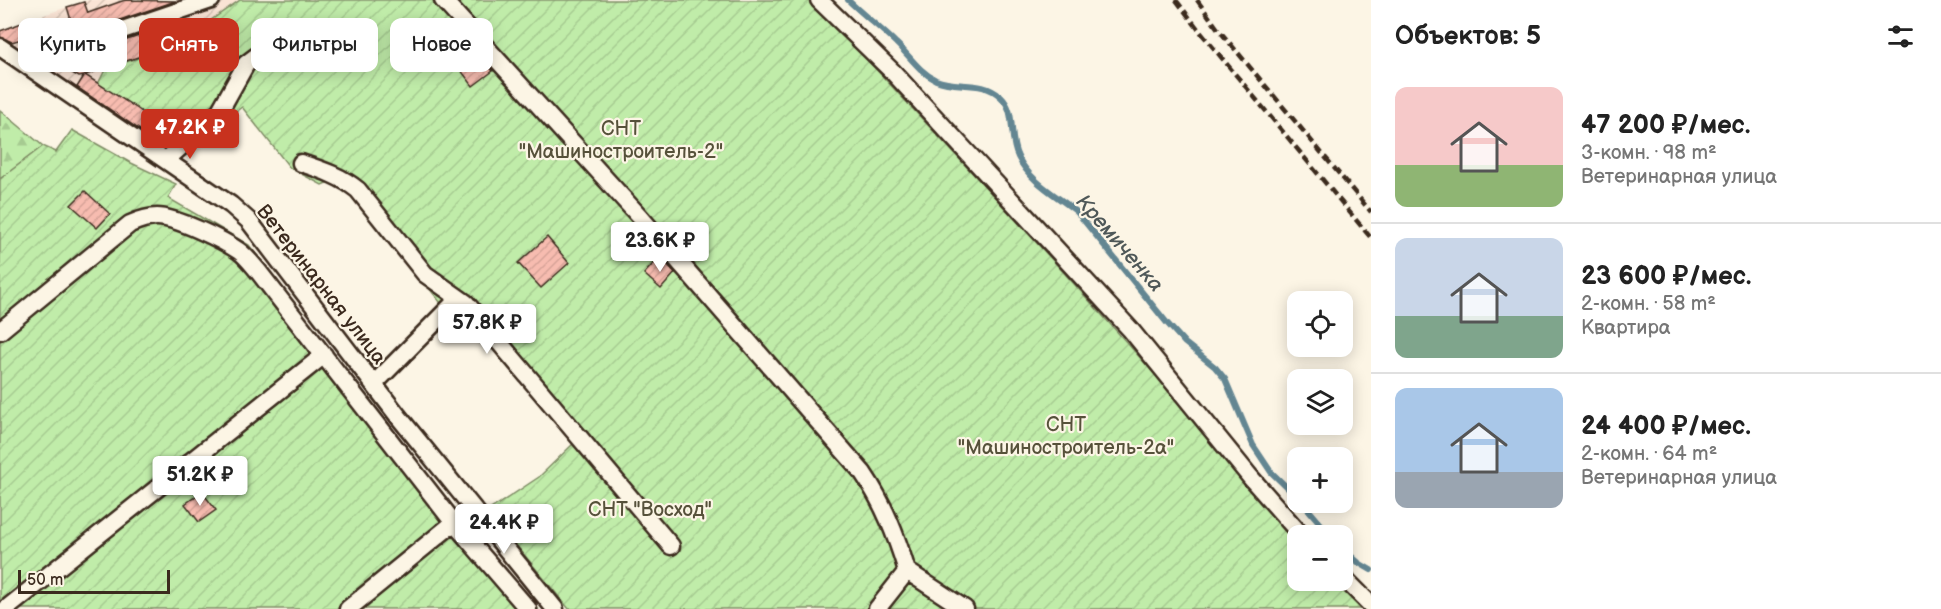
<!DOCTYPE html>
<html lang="ru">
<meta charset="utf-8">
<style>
body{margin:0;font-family:"Balsamiq Sans",sans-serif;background:#f6f6f6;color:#222;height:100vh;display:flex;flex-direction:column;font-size:22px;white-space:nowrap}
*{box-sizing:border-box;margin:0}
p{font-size:20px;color:#767676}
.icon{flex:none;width:33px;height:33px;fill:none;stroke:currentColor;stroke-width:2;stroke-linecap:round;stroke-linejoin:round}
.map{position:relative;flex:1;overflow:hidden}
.panel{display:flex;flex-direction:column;background:#fff;width:570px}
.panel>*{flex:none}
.top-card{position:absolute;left:18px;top:18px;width:570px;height:54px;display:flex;gap:12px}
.fabs{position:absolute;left:1287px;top:291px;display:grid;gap:12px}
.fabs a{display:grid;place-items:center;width:66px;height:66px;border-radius:12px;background:#fff;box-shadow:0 3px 15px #0003;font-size:30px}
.scale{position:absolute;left:18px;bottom:15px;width:152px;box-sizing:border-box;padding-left:6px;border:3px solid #3b2a1e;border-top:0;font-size:16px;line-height:21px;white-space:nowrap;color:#3b2a1e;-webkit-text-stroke:4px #fcf5e5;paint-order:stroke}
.price{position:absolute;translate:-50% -51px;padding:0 14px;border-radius:6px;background:#fff;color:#222;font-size:20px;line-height:39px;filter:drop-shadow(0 2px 3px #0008)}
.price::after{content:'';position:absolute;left:50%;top:36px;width:18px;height:14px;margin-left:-9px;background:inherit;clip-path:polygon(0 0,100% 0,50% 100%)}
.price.on{background:#c8321e;color:#fff}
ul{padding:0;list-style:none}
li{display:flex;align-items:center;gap:18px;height:150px;padding:0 24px}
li+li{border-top:2px solid #e0e0e0}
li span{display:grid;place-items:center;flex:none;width:168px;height:120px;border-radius:12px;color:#555}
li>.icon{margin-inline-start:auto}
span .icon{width:72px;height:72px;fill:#fffc;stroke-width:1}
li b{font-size:26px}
h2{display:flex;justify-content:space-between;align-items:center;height:72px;padding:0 24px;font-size:26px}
.pill{padding:0 21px;border-radius:12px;background:#fff;box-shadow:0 3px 15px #0003;font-size:21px;line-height:54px}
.pill.on{background:#c8321e;color:#fff}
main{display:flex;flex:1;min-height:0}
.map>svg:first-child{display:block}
</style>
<main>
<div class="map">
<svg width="1371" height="609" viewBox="0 0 1371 609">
<defs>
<pattern id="industrial-furrows" width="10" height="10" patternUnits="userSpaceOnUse" patternTransform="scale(1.5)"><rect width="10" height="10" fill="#fae4d5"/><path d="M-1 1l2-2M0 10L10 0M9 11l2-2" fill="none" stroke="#d7c4b6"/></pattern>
<pattern id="forest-firs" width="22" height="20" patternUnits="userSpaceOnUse" patternTransform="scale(1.5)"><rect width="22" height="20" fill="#c0eca9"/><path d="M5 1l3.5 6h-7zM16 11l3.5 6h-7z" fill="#a6cb91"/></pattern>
<pattern id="garden-furrows" width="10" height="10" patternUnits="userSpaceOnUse" patternTransform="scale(1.5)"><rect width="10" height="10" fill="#c0eca9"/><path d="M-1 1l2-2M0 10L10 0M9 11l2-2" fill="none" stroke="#a6cb91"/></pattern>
<pattern id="building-hatch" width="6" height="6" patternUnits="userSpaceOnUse" patternTransform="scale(1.5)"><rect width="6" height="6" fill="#f7bcb0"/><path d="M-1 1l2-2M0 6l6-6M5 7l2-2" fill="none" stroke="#d5a297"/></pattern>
</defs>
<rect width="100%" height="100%" fill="#fcf5e5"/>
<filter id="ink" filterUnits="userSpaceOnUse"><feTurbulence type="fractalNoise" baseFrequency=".0167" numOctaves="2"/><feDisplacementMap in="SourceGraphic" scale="12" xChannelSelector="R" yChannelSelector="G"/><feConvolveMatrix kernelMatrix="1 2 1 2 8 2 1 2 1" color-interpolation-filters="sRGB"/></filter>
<g filter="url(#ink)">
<path fill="url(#industrial-furrows)" d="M88,0h152l-68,47 -59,19 -9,6 -6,11 81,55 -15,18 -164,-116v-10z"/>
<path fill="url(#forest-firs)" stroke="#7e8b64" stroke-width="1.5" d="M0,110l43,36 -43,33z"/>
<path fill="url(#garden-furrows)" stroke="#7e8b64" stroke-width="1.5" d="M240,0h568l37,36c108,116 216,231 320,350 45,52 85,107 132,156l1,38 36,1 28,28h-793l-81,-98 51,-34 34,-33 -112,-134 -9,7 -94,-118 -27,-18 -9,4 -32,-17 -48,-61 -47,34 -16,-3 -81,-54 6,-12 9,-6 59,-19z
M72,130l57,32 47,22 -8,14 81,47 215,276 74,88h-538v-430l43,-33 13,6z"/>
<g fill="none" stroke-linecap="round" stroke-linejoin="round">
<path stroke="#648692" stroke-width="6" d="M848,0c15,15 33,28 48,43 13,12 23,29 40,37 21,9 46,-1 65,17 16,15 7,41 17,60 13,26 37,37 59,55l90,111 18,20 30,24 10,12 28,66 18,27 27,26
M1302,502l29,34
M1342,548l17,15 12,7"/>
</g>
<path fill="url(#building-hatch)" stroke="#3b2a1e" stroke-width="1.5" d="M125,0l51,1 -83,28 -56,23 -6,-16 -19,6 -12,-5v-6l27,-10 5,13 39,-14 -4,-13 17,-5 4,11z
M148,33l5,19 -68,23 50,32 42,30 -12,10 -88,-60 7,-11 -5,1 -14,-8 3,-6 32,-14z
M474,50l19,21 -20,15 -17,-22z
M85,191l25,23 -13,14 -26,-23z
M547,237l22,26 -28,25 -23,-25z
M660,256l15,17 -14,16 -17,-15z
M202,492l14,18 -17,12 -14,-18z"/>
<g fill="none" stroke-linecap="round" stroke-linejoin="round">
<defs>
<path id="minor" d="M443,0l198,218 222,255c21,31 33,62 44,98
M819,0l74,72 237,257 121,149 51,58
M0,47l231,158 18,16 149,195 157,193
M32,68l64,-29 115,-39
M166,160l52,-46 28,-50 16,-12
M301,163c21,7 40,13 57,27l67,84 41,29 205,243
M0,331l130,-107c9,-4 17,-7 27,-7 19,0 66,23 82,34 7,5 13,13 19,20l196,252 74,86
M374,384l85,-86
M1342,576l29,29
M6,609l318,-254
M348,609l113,-92
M877,609l30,-38 58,38"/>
</defs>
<use href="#minor" stroke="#3b2a1e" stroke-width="21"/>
<use href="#minor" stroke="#fcf5e5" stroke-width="16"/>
<path stroke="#3b2a1e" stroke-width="4.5" stroke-dasharray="9 4.5" stroke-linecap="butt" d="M1176,0l26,34 169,204
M1197,0l21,29 153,183"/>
</g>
</g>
<g text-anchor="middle" stroke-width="4.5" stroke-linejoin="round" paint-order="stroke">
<g font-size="20" fill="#56513a" stroke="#fcf5e5">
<text x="621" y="135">СНТ<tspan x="621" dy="23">"Машиностроитель-2"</tspan></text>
<text x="1066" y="431">СНТ<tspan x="1066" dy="23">"Машиностроитель-2а"</tspan></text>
<text x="650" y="516">СНТ "Восход"</text>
</g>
<g font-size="20" fill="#3b2a1e" stroke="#fcf5e5">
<text transform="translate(322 284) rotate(52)" y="7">Ветеринарная улица</text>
</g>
<g font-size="21" font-style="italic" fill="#4f5858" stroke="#fcf5e5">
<text transform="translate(1120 243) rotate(49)" y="7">Кремиченка</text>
</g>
</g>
</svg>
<div class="fabs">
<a><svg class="icon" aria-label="locate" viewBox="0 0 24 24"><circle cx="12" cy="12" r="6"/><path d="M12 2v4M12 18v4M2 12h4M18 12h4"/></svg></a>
<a><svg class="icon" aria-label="layers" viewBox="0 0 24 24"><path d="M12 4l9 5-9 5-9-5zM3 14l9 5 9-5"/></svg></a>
<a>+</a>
<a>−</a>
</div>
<div class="scale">50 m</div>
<b class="price on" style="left:190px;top:160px">47.2K ₽</b>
<b class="price" style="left:660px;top:273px">23.6K ₽</b>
<b class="price" style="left:487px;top:355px">57.8K ₽</b>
<b class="price" style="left:200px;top:507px">51.2K ₽</b>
<b class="price" style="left:504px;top:555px">24.4K ₽</b>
<div class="top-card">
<a class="pill">Купить</a>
<a class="pill on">Снять</a>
<a class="pill">Фильтры</a>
<a class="pill">Новое</a>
</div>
</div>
<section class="panel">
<h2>Объектов: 5<svg class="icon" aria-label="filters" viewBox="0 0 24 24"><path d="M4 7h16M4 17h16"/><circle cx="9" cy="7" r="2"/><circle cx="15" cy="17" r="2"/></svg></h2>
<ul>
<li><span style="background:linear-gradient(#f6c9c9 65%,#8fb573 0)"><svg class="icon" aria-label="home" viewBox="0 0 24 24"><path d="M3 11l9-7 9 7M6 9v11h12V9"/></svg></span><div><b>47 200 ₽/мес.</b><p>3-комн. · 98 m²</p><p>Ветеринарная улица</p></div></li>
<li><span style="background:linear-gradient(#c9d6e8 65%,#7fa58c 0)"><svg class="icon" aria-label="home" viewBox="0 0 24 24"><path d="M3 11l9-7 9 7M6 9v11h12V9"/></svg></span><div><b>23 600 ₽/мес.</b><p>2-комн. · 58 m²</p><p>Квартира</p></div></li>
<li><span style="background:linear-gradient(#a9c7e8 70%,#9aa5b1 0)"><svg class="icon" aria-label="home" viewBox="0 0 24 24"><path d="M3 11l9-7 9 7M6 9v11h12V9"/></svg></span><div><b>24 400 ₽/мес.</b><p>2-комн. · 64 m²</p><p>Ветеринарная улица</p></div></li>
</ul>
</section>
</main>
